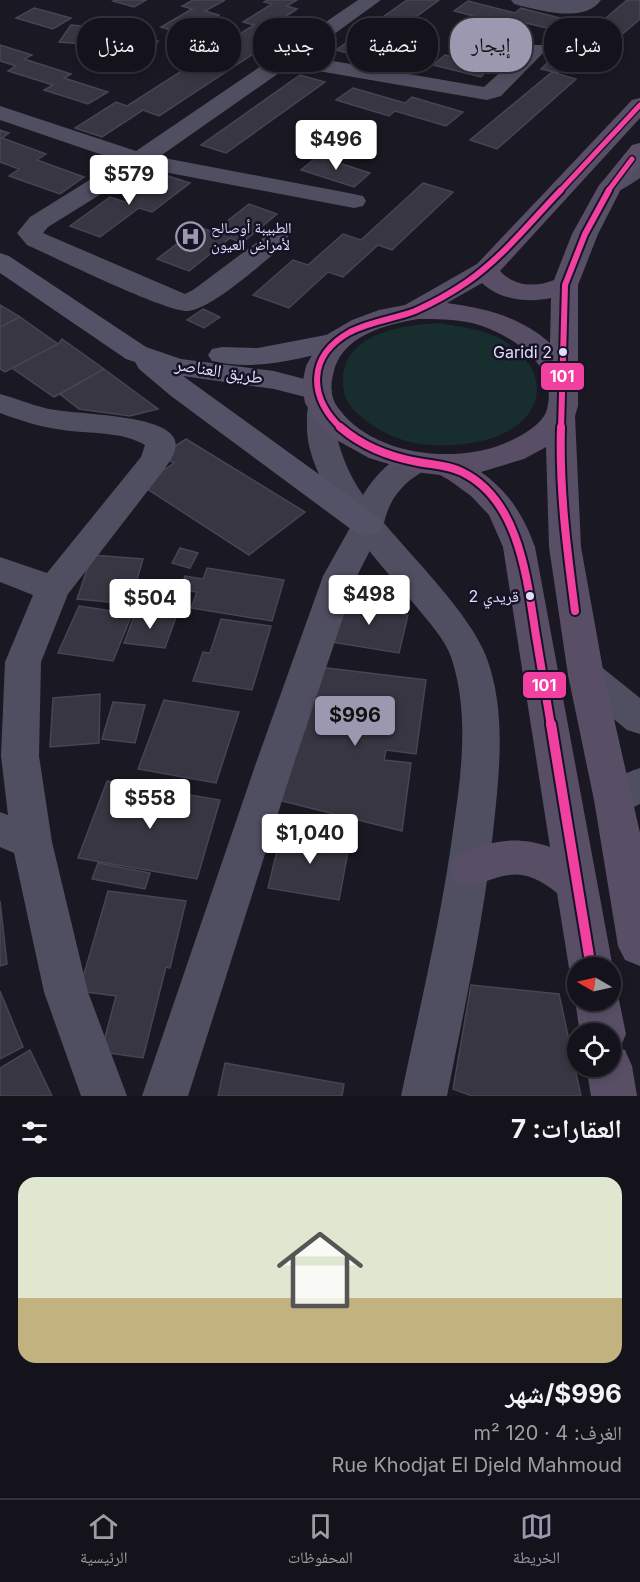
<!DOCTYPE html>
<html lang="ar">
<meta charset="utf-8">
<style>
body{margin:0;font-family:Inter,"Noto Naskh Arabic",sans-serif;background:#1d1b23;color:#f1f3f6;direction:rtl;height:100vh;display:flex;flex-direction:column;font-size:22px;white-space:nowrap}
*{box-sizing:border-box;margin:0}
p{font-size:20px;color:#9d9ea2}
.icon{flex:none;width:33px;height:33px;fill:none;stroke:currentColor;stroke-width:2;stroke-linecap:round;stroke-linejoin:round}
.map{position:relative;height:1096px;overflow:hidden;direction:ltr}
.side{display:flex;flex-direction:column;background:#14121a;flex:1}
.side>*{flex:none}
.top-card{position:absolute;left:18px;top:18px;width:604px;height:54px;direction:rtl;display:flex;gap:12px}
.needle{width:39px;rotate:279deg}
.controls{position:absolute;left:567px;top:957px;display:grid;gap:12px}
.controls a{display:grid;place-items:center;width:54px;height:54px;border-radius:50%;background:#14121a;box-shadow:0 3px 9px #0003,0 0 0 2px #333239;font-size:30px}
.price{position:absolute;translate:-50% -51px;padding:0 14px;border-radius:6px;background:#fff;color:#222;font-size:20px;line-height:39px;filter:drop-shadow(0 2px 3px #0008)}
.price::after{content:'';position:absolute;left:50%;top:36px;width:18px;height:14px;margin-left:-9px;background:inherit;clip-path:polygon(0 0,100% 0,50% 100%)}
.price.selected{background:#9c98af;color:#111}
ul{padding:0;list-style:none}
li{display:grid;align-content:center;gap:12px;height:318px;padding:0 18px}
li span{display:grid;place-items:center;height:186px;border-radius:18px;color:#555}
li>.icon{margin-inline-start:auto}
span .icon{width:108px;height:108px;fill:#fffc;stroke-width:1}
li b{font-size:26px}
h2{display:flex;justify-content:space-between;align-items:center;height:72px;padding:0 18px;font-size:26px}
.tag{padding:0 21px;border-radius:24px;background:#14121a;box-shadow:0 3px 9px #0003,0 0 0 2px #333239;font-size:21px;line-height:54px}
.tag.selected{background:#9c98af;color:#111}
.tab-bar{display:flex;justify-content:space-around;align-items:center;height:84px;border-top:2px solid #333239;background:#14121a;font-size:16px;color:#9d9ea2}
.tab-bar a{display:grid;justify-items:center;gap:3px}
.tab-bar .selected{color:#9c98af}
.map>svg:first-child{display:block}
</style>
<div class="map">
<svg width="640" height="1096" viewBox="0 0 640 1096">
<rect width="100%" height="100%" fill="#1a1822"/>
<path fill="#172d2e" d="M439,323c20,3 40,6 58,14 29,14 53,46 32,76 -22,32 -85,37 -119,29 -17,-4 -32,-12 -45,-22 -15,-11 -23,-23 -22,-41 1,-46 61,-54 96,-56z"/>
<path fill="#393643" stroke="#474454" stroke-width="1.5" d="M115,0h31l-12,7 -21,-6z
M193,0h32l-20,11 14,4 -32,20 -26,-8 31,-18 -10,-3z
M267,0h30l-10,6 10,3 -29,19 17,5 -126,83 -16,-6 -41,27 -27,-9 41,-26 11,4 127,-81 -11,-3 29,-18 -8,-2z
M407,0h32l-78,57 -25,-7z
M627,0h13v19l-21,18 -27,-7z
M468,1l47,12 6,-5 47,12 -13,10 -46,-11 -6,5 -49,-13z
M34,8l37,10 -18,11 -37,-11z
M71,25l34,3 -6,9 59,4 -5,8 -94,-7z
M0,45l32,10 -8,4 47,15 -7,4 44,14 -20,12 -44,-14 9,-5 -45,-14 8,-5 -16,-5z
M445,55l46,11 -10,11 -48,-12z
M552,58l18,3 -12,12 -17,-4z
M552,72l24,7 -79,70 -27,-9z
M300,75l25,7 -99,71 -25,-8z
M353,88l52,15 7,-6 51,15 -17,14 -51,-15 -6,5 -53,-16z
M0,130l9,3 -7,5 44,16 -9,6 47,17 -24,17 -51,-18 10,-7 -19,-7z
M318,156l52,17 -16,14 -53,-17z
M162,174l28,9 -38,29 -13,-4 -39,29 -30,-11 40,-29 15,5z
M423,183l30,9 -61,58 -14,-5 -35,32 -15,-5 -39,36 -36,-13 40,-35 15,5 35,-31 18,6z
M249,204l28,10 -35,29 -12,-5 -41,33 -32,-12 42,-32 14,5z
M0,305l20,12 -20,10z
M203,309l17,8 -16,11 -17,-8z
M20,317l38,27 -53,28 -5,-3v-42z
M62,339l42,30 -50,28 -42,-29 46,-24z
M104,369l54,40 -28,7 -51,-7 -19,-15z
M186,439l119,73 -56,43 -108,-70 33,-22 -13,-8z
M180,548l18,5 -8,15 -18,-5z
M92,555l51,4 -13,45 -53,-5z
M207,568l77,12 -12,41 -81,-13 6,-16 -17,-2 5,-14 18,3z
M150,586l29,4 -9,23 -29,-4z
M344,596l27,4 -2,9 39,6 -9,38 -68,-11z
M79,606l53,8 -19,47 -55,-8z
M136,611l40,6 -11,31 -41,-5z
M221,619l50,7 -19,64 -59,-9 10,-29 7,1z
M319,667l107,13 -10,74 -30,-4 -2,10 27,3 -9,68 -128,-32z
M100,694l-1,49 -49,4 3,-49z
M164,700l75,12 -23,71 -78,-14z
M113,702l32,3 -10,38 -33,-4z
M107,781l113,19 -23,79 -119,-21z
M282,830l68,11 -11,59 -71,-12z
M98,863l52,10 -5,16 -53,-10z
M108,891l78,10 -16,67 -4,-1 -23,91 -42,-6 15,-56 -37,-5z
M0,901l7,63 -7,2z
M471,985l88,9 22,102h-109l-19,-7z
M0,991l23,56 -23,12z
M30,1050l22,46h-52v-28z
M225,1063l119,21 -2,12h-124z"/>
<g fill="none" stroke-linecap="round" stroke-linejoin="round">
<path fill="#504e61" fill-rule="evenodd" d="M358,0h23l-77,56 180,31 46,-42h14l3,4 -46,47 -14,4 -198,-34 -130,91 195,37 9,2 3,5 -3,5 -9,2 -211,-40 -95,59 -5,6 142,61 8,-4 75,-56 9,-3 9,3 4,5 -4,5c-22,17 -72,64 -98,67 -21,2 -134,-54 -161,-66l-10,-12 13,-16 90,-56 -120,-41v-14l136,45z
M511,0h90c-16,23 -58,11 -80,6l-7,-2z
M0,394c15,4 29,10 45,14 26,7 116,5 129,30 6,12 -5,24 -11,33l-95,123 -27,68 -2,94 13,86 36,150 39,104h-46l-37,-104 -30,-139 -14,-6v-35l8,3 -7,-59 4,-94 28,-67 -33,-13v-25l47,16 94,-116 4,-12c-24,-14 -55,-11 -82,-15 -22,-3 -42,-9 -63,-17z
M367,514l11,3 5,8 -26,51 -63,187 -106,333h-46l114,-333 67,-187 33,-59z"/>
<path fill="#504e61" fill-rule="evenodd" d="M640,161v17c-13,8 -23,18 -38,14l-4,-5c8,-12 28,-23 42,-26z
M322,397l10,2c8,12 2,25 5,38 5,21 14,41 26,58 13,-21 36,-48 63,-40l4,7c-5,9 -13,13 -21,19 -14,12 -21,25 -25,42 30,36 85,90 102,133 20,52 14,112 8,167 -9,92 -29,182 -47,273h-46c19,-90 41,-180 53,-272 8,-54 15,-114 -3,-167 -6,-18 -24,-37 -36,-52 -36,-43 -110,-121 -108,-180 0,-9 -1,-17 5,-26z
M586,661l13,4 41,33v36l-13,-4 -54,-45 -5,-10 5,-10z
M640,768v36l-26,13 -14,-5 -6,-12c9,-18 28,-26 46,-32z"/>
<path fill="#545267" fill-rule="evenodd" d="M0,253l9,3 137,91 35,12 93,12 53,14 5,6 -5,6 -10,3 -43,-11 -91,-13 195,141 5,8 -5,8 -11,3 -11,-3 -185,-137 -32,-27 -4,-7 -9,-3 -126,-86z
M336,333l10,2 4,6 -4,6c-43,11 -90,25 -134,14l-4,-6 4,-6 10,-2 36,1z"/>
<path fill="#584f66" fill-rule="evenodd" d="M640,98v20l-140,153c14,15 35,17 54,9l18,-46 26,-47 34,-42 8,-2v22l-19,24 -23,45 -20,51v121l-3,10 6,131 23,128 36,158v133l-15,-6 -7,-14 -24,-146 -26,-125 -19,-128 -3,-100 -22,12 -43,13c27,19 43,44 54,75l78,421 -3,5v-5h-32v15l-9,-15 -12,-75c-34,-27 -50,-20 -87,-6l-15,-5 -6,-13 6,-13c33,-15 60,-21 95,-9l-47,-300 -14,-32 -18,-19 -22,-16 -9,-5 -25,-3 -46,-14 -36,-20 -14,-13 -14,-22 -3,-18 4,-19 11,-20 11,-12 24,-14 27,-10 26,-5 72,-41 155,-164zM482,283c18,17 46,20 69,15l-1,45c-29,-26 -65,-35 -103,-40zM418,319c18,0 36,0 54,4 38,10 87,41 75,86 -3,14 -24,26 -37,32 -50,24 -136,16 -171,-32 -8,-10 -9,-22 -6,-34 7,-39 51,-50 85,-56z
M610,984l9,16 7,34 -6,14 5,2 7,16 5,30h-46l-5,-30h24v-32h-30l-5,-34 3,-6v6h32z"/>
<defs>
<path id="bus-1-far3" d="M560,191l80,-86
M608,191l24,-32"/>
<path id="bus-1-far2" d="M342,429c-34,-32 -35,-73 8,-97 21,-11 44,-13 65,-21 18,-8 36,-18 52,-29 36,-25 64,-61 94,-92
M561,429l4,-144 20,-51 24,-44"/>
<path id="bus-1-far1" d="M340,427c22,19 50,30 78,35 16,3 30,3 44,10 58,28 65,108 74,164 5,30 10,60 15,90
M561,427c-2,62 6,123 14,184"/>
<path id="bus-1" d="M551,724l40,244"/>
</defs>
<use href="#bus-1-far3" stroke="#171327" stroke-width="8"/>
<use href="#bus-1-far2" stroke="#171327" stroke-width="10"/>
<use href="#bus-1-far1" stroke="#171327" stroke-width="12"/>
<use href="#bus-1" stroke="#171327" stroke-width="14"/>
<use href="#bus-1-far3" stroke="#f240a1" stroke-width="5"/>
<use href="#bus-1-far2" stroke="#f240a1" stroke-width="6"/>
<use href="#bus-1-far1" stroke="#f240a1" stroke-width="8"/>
<use href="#bus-1" stroke="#f240a1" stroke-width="10"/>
</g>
<defs>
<symbol id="hospital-ring" viewBox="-11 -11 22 22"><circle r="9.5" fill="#171327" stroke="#9c98af" stroke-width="1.5"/><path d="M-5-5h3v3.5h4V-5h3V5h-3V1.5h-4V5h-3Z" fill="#9c98af"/></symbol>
</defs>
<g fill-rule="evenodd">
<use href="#hospital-ring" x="174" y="220" width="33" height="33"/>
</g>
<g fill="#e2ddfb" stroke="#171327" stroke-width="2">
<circle cx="563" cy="352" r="5"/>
<circle cx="530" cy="596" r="5"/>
</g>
<g text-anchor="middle" stroke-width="5" stroke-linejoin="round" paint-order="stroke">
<g font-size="15" fill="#e2ddfb" stroke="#171327" text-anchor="start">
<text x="211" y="233">الطبيبة أوصالح<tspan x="211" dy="17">لأمراض العيون</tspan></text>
</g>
<g font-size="16" fill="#e2ddfb" stroke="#171327" text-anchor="end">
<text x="552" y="358">Garidi 2</text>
<text x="519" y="602">قريدي 2</text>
</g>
<g font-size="18" fill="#e2ddfb" stroke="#171327">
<text transform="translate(219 371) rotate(9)" y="6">طريق العناصر</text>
</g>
</g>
<g stroke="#171327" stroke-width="2">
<rect x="540" y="362" width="45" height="29" rx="6" fill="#f240a1"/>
<rect x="522" y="671" width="45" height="28" rx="6" fill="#f240a1"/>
</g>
<g font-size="16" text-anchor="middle" font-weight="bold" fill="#fff">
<text x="562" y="382">101</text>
<text x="544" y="691">101</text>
</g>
</svg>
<div class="controls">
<a><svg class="needle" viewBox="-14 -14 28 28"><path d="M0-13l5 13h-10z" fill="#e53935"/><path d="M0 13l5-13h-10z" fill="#9d9ea2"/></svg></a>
<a><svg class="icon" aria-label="locate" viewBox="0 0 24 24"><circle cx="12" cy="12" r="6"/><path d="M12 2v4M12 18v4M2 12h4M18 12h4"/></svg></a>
</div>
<b class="price" style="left:336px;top:171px">$496</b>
<b class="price" style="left:129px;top:206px">$579</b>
<b class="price" style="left:369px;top:626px">$498</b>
<b class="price" style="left:150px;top:630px">$504</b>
<b class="price selected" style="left:355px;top:747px">$996</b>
<b class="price" style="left:150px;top:830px">$558</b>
<b class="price" style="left:310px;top:865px">$1,040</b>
<div class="top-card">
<a class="tag">شراء</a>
<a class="tag selected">إيجار</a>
<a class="tag">تصفية</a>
<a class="tag">جديد</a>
<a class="tag">شقة</a>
<a class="tag">منزل</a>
</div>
</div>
<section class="side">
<h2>العقارات: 7<svg class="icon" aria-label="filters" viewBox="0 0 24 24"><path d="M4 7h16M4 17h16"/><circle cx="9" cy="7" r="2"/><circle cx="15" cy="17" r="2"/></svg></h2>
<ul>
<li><span style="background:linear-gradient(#dfe7d0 65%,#c2b280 0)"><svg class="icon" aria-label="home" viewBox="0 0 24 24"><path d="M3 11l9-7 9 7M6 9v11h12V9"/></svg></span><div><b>$996/شهر</b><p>الغرف: 4 · 120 m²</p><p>Rue Khodjat El Djeld Mahmoud</p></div></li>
</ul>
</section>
<nav class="tab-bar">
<a class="selected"><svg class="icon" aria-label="map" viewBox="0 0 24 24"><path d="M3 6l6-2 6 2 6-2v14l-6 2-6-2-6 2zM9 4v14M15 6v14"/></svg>الخريطة</a>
<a><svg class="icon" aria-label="saved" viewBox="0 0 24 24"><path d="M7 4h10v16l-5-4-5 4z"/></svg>المحفوظات</a>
<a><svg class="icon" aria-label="home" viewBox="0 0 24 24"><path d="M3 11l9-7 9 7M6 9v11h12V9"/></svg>الرئيسية</a>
</nav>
